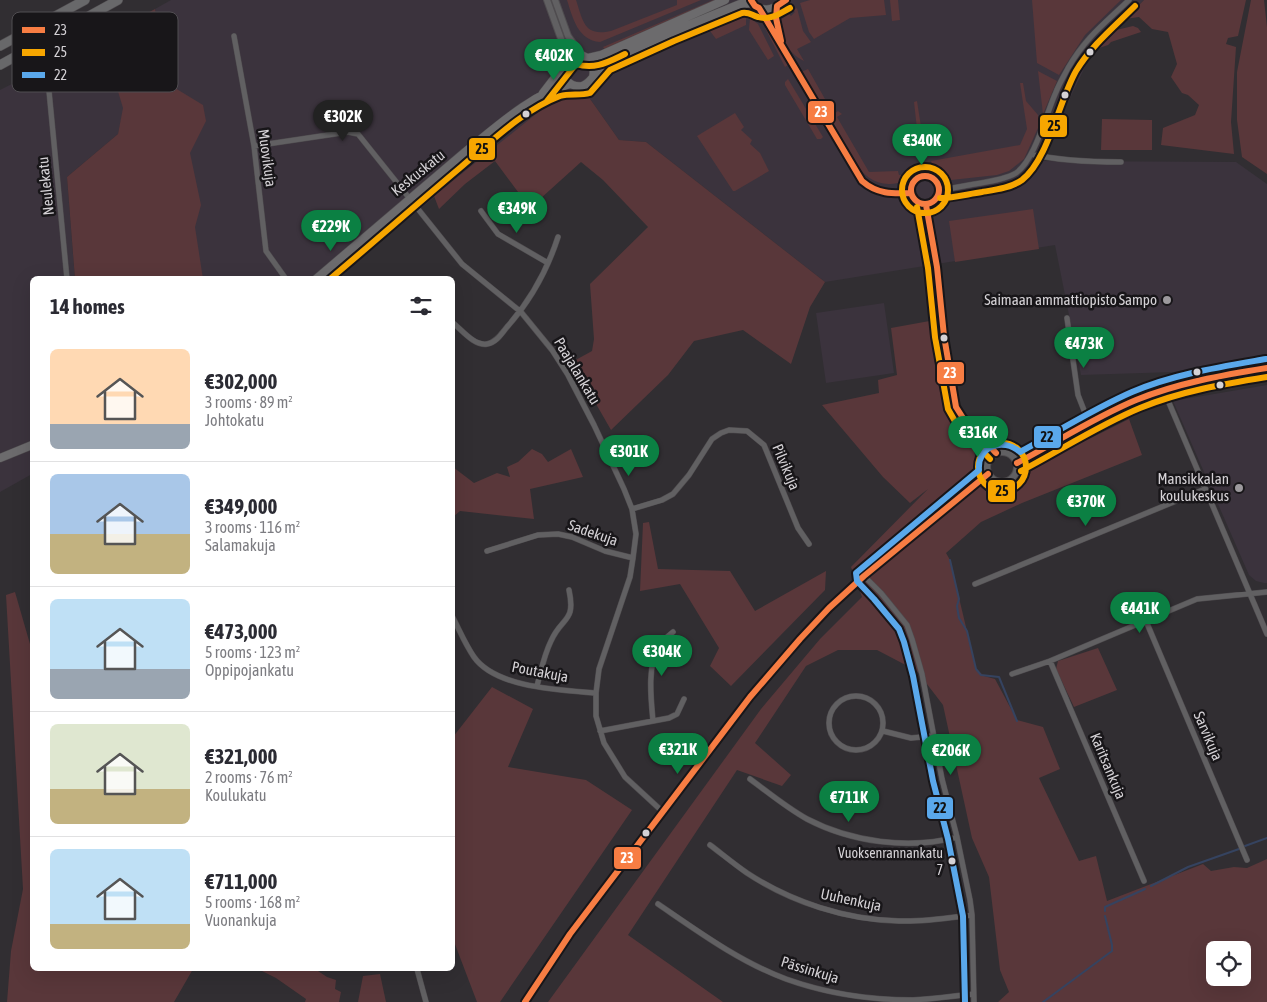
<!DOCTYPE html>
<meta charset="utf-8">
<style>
body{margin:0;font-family:"Asap Condensed",sans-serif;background:#f7f7f7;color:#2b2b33;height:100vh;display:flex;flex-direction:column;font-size:19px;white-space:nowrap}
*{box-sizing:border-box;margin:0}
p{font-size:16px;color:#7c7c81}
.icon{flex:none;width:28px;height:28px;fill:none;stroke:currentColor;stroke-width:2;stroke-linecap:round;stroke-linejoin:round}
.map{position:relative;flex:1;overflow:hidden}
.side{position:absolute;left:30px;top:276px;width:425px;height:695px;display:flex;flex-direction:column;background:#fff;border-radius:8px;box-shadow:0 5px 20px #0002}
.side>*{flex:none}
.controls{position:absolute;left:1206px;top:941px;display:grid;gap:10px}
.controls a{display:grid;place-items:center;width:45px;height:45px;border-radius:8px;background:#fff;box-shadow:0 5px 20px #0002;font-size:25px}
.price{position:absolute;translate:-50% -42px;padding:0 11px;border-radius:18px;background:#0b8043;color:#fff;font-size:16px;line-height:32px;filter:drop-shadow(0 1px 2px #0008)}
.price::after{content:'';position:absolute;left:50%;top:30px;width:15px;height:11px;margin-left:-8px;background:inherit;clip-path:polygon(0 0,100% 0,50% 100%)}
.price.on{background:#222;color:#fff}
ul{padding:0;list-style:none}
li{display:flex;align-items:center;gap:15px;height:125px;padding:0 20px}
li+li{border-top:1px solid #e1e1e2}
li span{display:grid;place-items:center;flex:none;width:140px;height:100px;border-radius:8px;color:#555}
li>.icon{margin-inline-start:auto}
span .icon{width:60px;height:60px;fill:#fffc;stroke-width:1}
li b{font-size:21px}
h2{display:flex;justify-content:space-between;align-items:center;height:60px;padding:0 20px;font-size:21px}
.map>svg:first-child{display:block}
</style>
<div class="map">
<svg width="1267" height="1002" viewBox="0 0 1267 1002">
<rect width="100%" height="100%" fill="#312e32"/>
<path fill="#3b333d" d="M171,0h973l-36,32 -15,18 -53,111 196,1 31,22v171l-93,17 -93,3 -26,-130 -230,37 -179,-140 -27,-2 -31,-44 -26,-3 -228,186h-132l-47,-270z
M102,38l22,70 -6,26 -51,43 8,102h-43v195l-32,18v-402z
M884,303l10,70 -68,10 -10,-70z
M1267,385v198h-3l-8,-2 -7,-6 -76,-174z"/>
<path fill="#59373a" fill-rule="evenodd" d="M567,0h9c7,21 8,37 35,31l66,-26v-5h24l-101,42c-22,-2 -27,-23 -33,-42z
M713,0h6l-114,50 -2,-3z
M810,0h74l2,15 -36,3 -36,21 -5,-7 -9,-29z
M890,0h8l2,20 -8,1z
M1032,0h89l-36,35 -26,40 -22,-12z
M1144,0h102l-8,36 -10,2 -2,6 10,3 -5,75 3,32 -73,-9 2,-17 32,-13 4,-10 -11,-10 -6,-2 -11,-16 6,-13 -9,-32 -16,-3 -13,-12 -14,2z
M1251,0h13l3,27v147l-25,-17 -5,-37v-48z
M797,8l6,23 8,11 -14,7 7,12c-18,-9 -21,-23 -25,-40l10,-7 2,2 4,-4 -2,-2z
M155,9l15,76 33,20 3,16 -16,32 11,52 -6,22 8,52h-128l-8,-102 51,-43 5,-26 -21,-70z
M746,16v9l-30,14 -6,-8 1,-7z
M750,18l8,6 16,32 -6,4 -19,-30z
M1133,26l5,2 3,4 -30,10 -3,3 -15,5 15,-18z
M768,27l20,38 -3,2 -20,-39z
M808,69l17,30 -7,3 -17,-30z
M1038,71l19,10 -14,33z
M788,79l35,58 -2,2h-4l-32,-54v-3z
M1020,83h3l3,18 12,14v13l-14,31 -15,12 -12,4 -46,5 -1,-3c-10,-2 -17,-6 -19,-16l89,-16 7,-16z
M562,93l26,3 31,44 27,2 179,140 -15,25 -19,57 -48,-34 -49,11 -26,34 -57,55 -39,-68 20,-11 2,-12 -4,-55 58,-57 -45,-47 -22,-18 -51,46 -35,-47 -30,23 -26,25 -5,-13z
M917,101l7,45 -5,1 -5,-45z
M838,111l4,3 -5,3 32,55 29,-1 1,4h8l1,-8 7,-1 -1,8c-7,6 -15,10 -24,10 -31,1 -46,-40 -60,-62v-5z
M735,113l9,14 -3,3 11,10 -2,4 10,9 9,18 -34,20h-2l-36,-55z
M1102,119l50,1v30h-51z
M1033,209l6,40 -84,13 -6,-41z
M935,320l20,98 16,18 6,30 38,31 -6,-6 16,-7 6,-16 98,-49 13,36 -120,48 -41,19 -35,31 4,7 26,109 8,7 11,3 22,41 26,7 17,42 -21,9 40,83 17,-5 11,45 96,-37 8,7 23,-4 13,1 20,-9v143h-269l11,-10 -9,-22 -11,-93 -17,-39 -29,-133 -26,-34 -40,-21h-39l-32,16 -51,77 36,32 -9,11 -45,-16 -109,165 95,67h-175l213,-293 59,-70 42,-42 -11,-30 77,-78 -18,14 -27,-26 -61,-72 57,-12 -1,-13 19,-5 -6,-47zM1215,950h27v28h-27z
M532,449l10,5 6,8 23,-13 12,28 -53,12 4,30 -74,-8 -7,6v-50l21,16 23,-10 13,4 -3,-10 11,-5z
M649,522l9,47 72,2 25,40 71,-40 -1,19 -94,96 -21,-20 9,-18 -39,-64 -40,7 3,-68z
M15,592l17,59v318h161l-19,33h-167l4,-51 12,-62 -17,-294z
M1098,648l19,42 -43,17 -18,-38 2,-8z
M492,687l41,22 -25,58 78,13 46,30 -132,192h-23l-24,-63v-202z
M258,969h57l12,8 9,3 -1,9 6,3 -2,10h-34l1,-3 -30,-21z
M380,974l6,28h-28l5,-26z"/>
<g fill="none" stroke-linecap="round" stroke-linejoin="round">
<path stroke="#354360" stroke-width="2" d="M950,560l9,39 -2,7 2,12 8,13 9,38 5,6 18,2 18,44
M1245,846l22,-8
M1151,886l37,-19 51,-18
M1105,911v-4l40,-18
M1043,1002l69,-51v-6l-7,-29"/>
<defs>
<path id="minor" d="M777,6l-1,12 5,23
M759,8l103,173c14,14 30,13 49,12
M234,36l20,110 12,105 20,28
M49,91l18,188
M254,146l94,-14 10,2 104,130 59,48 31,38 16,25 26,50 30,64 8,20 4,25 -3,24 -3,19 -31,92 -3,24v23l8,27 21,34 38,35
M1031,154c29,7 60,8 90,8
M910 190a15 15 0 1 1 30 0a15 15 0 1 1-30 0Z
M940,189h9c17,-5 53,-7 67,-16 19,-13 30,-59 40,-81 3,-8 8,-16 12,-24 18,-31 36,-44 61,-68
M926,205l11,62 7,69 12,71 7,11 33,35
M481,211l17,23 50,29
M1067,318l11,77 11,28
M452,322c10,8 22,24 35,22 9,-1 15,-11 20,-17 24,-27 40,-56 51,-90
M1164,391l103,243
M632,509l30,-9 11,-6 16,-19 23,-36 9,-6 8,-3 18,1 17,14 34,83 11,16
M487,551l51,-16 20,-1 14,3 33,14 28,7
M864,576l17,17 26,32 5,14 10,35 20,105 15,58 13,63 2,15 2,87
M975,584l230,-95
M452,616c7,13 13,28 22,41 22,31 86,33 122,36
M1146,621l101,239
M1050,661l94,220
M1012,674l38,-13 147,-62 70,-7
M537,686c4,-15 7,-31 14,-45 11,-25 25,-18 18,-51
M829 723a27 27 0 1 1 54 0a27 27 0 1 1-54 0Z
M653,721c-2,-22 -6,-56 6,-75 4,-6 9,-10 14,-14
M600,731l69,-13 8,-4 7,-15
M883,731l28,7 22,-2
M750,779c19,14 37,29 57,40 44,23 102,31 150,18
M710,845c12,9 24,19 37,28 44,29 99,47 152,48 25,1 49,-3 73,-6
M658,904c41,28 82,58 128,75 39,14 85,21 127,21 20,-1 40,-4 60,-6
M417,969l9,33"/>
<path id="tertiary" d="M547,0l17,47v17
M555,0l13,36 14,19
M987 467a15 15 0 1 1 30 0a15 15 0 1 1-30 0Z
M1017,463c40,-20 78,-45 119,-63 42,-17 86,-25 131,-32
M525,1002l45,-68 180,-237 50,-58 29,-31 35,-32 95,-77 29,-25"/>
<path id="secondary" d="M751,0c7,13 24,12 31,0
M588,58l13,-3 124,-55
M593,77c5,-21 -21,-31 -29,-12 -5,11 6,23 18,21 11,-3 15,-18 24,-24 11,-6 24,-11 35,-16 33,-15 66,-29 99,-42l13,-1
M543,93l20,-26
M316,279c50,-42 99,-85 149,-127 30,-24 68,-59 105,-68
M0,458l32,-13"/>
<path id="trunk" d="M0,46l85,-46
M0,65l118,-65"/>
</defs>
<use href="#minor" stroke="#4f4c4f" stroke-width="6"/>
<use href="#tertiary" stroke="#4f4c4f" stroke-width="8"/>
<use href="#secondary" stroke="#4f4c4f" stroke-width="9"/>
<use href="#trunk" stroke="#4f4c4f" stroke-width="10"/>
<use href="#minor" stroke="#616062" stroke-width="5"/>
<use href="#tertiary" stroke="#616062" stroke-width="6"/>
<use href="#secondary" stroke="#6c6b6d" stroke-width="8"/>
<use href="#trunk" stroke="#68686a" stroke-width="9"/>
<defs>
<path id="bus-1" d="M751,0l4,6 4,2 8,13 95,160c15,13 30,13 49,12
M781,41l-5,-23 1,-12 9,-6
M911 190a14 14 0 1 1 28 0a14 14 0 1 1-28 0Z
M926,205l11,62 7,69 12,71 7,11 33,35
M1017,463c40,-21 78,-46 119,-63 42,-17 87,-25 131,-32
M525,1002l45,-68 180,-237 50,-58 29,-31 35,-32 124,-102"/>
<path id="bus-2" d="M547,101l29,-37c19,6 32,-2 49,-10
M902 190a23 23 0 1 1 46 0a23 23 0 1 1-46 0Z
M940,198c14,0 28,-4 42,-6 12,-2 29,-4 40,-12 26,-20 37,-79 54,-109 15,-25 38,-44 59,-65
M917,207l11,61 7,69 13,72 8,14 34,36
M330,279c44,-37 87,-75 131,-112 30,-25 62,-57 99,-71 10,-3 20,0 30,-3l20,-23 64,-29 68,-28c8,-1 9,2 16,4 12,4 22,-4 32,-9
M978 467a24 24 0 1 1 48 0a24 24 0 1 1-48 0Z
M1021,471c40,-21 78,-46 119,-63 41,-17 84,-24 127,-31"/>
<path id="bus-3" d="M965,1002l-2,-86 -15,-77 -15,-58 -20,-105 -9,-34 -5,-13 -25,-30 -17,-18 -1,-8 123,-103c-2,-24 24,-33 41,-18 37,-20 73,-43 112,-60 42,-18 88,-25 134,-33"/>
</defs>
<use href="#bus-1" stroke="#181619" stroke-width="10"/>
<use href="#bus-2" stroke="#181619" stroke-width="10"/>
<use href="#bus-3" stroke="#181619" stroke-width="10"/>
<use href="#bus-1" stroke="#f77d43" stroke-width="6"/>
<use href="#bus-2" stroke="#f7a600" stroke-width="6"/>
<use href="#bus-3" stroke="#5aa8eb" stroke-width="6"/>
</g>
<g fill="#d5d2d6" stroke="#181619" stroke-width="2">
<circle cx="1090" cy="52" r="4.5"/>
<circle cx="1065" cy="95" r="4.5"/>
<circle cx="526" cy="114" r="4.5"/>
<circle cx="944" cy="338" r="4.5"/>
<circle cx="1197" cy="372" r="4.5"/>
<circle cx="1220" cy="385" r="4.5"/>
<circle cx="646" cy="833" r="4.5"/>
<circle cx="952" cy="861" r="4.5"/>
</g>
<g fill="#9c999d" stroke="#181619" stroke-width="2">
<circle cx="1167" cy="300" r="5"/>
<circle cx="1239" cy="488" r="5"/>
</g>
<g text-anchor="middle" stroke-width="5" stroke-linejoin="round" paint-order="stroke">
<g font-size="14" fill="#d5d2d6" stroke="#181619" text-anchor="end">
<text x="943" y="858">Vuoksenrannankatu<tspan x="943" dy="17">7</tspan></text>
</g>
<g font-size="15" fill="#d5d2d6" stroke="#181619">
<text transform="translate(267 158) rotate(82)" y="5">Muovikuja</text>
<text transform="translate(418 173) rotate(-39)" y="5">Keskuskatu</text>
<text transform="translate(46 186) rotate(-96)" y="5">Neulekatu</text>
<text transform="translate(577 371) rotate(59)" y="5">Paajalankatu</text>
<text transform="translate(786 467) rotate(67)" y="5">Pilvikuja</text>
<text transform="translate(593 533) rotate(19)" y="5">Sadekuja</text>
<text transform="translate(540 672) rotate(11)" y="5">Poutakuja</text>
<text transform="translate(1208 736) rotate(67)" y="5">Sarvikuja</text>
<text transform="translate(1108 766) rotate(67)" y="5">Karitsankuja</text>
<text transform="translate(851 900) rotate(12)" y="5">Uuhenkuja</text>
<text transform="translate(810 970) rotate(17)" y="5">Pässinkuja</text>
</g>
<g font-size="15" fill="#d5d2d6" stroke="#181619" text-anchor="end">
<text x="1157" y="305">Saimaan ammattiopisto Sampo</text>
<text x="1229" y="484">Mansikkalan<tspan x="1229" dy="17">koulukeskus</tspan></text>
</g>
</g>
<rect x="12" y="12" width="166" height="80" rx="8" fill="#181619" stroke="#514e52" stroke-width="1"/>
<rect x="22" y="27" width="23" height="6" fill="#f77d43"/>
<rect x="22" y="49" width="23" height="7" fill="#f7a600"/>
<rect x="22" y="72" width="23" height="6" fill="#5aa8eb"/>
<g font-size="14" fill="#d5d2d6">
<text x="54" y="35">23</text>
<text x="54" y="57">25</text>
<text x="54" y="80">22</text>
</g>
<g stroke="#181619" stroke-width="2">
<rect x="807" y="100" width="28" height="24" rx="5" fill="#f77d43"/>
<rect x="1039" y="114" width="29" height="24" rx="5" fill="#f7a600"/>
<rect x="468" y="137" width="28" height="24" rx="5" fill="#f7a600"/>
<rect x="936" y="361" width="29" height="24" rx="5" fill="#f77d43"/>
<rect x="1033" y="425" width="29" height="24" rx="5" fill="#5aa8eb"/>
<rect x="987" y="479" width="29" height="24" rx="5" fill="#f7a600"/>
<rect x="926" y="796" width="28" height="24" rx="5" fill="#5aa8eb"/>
<rect x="613" y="846" width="29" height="24" rx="5" fill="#f77d43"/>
</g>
<g font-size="14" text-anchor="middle" font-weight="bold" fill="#fff">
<text x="821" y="117">23</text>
<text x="950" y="378">23</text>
<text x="627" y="863">23</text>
</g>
<g font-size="14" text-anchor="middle" font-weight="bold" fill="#111">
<text x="1054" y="131">25</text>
<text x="482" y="154">25</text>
<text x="1047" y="442">22</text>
<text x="1002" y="496">25</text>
<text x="940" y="813">22</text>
</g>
</svg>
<div class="controls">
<a><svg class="icon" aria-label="locate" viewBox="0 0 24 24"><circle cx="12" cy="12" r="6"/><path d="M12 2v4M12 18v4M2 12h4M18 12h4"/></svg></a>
</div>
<b class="price" style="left:554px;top:81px">€402K</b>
<b class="price on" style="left:343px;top:142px">€302K</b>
<b class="price" style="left:922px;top:166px">€340K</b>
<b class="price" style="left:517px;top:234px">€349K</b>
<b class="price" style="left:331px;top:252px">€229K</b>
<b class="price" style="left:1084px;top:369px">€473K</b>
<b class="price" style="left:978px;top:458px">€316K</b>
<b class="price" style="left:629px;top:477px">€301K</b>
<b class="price" style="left:1086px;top:527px">€370K</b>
<b class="price" style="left:1140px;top:634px">€441K</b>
<b class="price" style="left:662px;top:677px">€304K</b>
<b class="price" style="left:678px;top:775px">€321K</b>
<b class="price" style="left:951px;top:776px">€206K</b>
<b class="price" style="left:849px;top:823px">€711K</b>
<section class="side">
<h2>14 homes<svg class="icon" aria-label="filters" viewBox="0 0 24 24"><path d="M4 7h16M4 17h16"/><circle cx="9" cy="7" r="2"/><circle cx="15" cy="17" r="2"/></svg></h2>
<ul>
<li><span style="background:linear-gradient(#ffd9b3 75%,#9aa5b1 0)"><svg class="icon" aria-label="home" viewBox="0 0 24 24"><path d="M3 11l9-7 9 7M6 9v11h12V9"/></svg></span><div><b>€302,000</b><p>3 rooms · 89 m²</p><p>Johtokatu</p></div></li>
<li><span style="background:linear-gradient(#a9c7e8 60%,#c2b280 0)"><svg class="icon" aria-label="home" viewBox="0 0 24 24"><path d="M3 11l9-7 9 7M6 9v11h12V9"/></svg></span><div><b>€349,000</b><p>3 rooms · 116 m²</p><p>Salamakuja</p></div></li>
<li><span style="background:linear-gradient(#bfe0f5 70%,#9aa5b1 0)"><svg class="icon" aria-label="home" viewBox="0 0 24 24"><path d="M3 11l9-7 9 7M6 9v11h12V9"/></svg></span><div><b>€473,000</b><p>5 rooms · 123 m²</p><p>Oppipojankatu</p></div></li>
<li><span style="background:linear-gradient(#dfe7d0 65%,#c2b280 0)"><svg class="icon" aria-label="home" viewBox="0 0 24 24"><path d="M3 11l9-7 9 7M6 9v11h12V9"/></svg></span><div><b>€321,000</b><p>2 rooms · 76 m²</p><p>Koulukatu</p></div></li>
<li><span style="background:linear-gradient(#bfe0f5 75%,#c2b280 0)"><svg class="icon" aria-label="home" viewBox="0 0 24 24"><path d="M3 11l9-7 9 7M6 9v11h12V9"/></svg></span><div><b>€711,000</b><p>5 rooms · 168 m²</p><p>Vuonankuja</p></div></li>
</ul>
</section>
</div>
